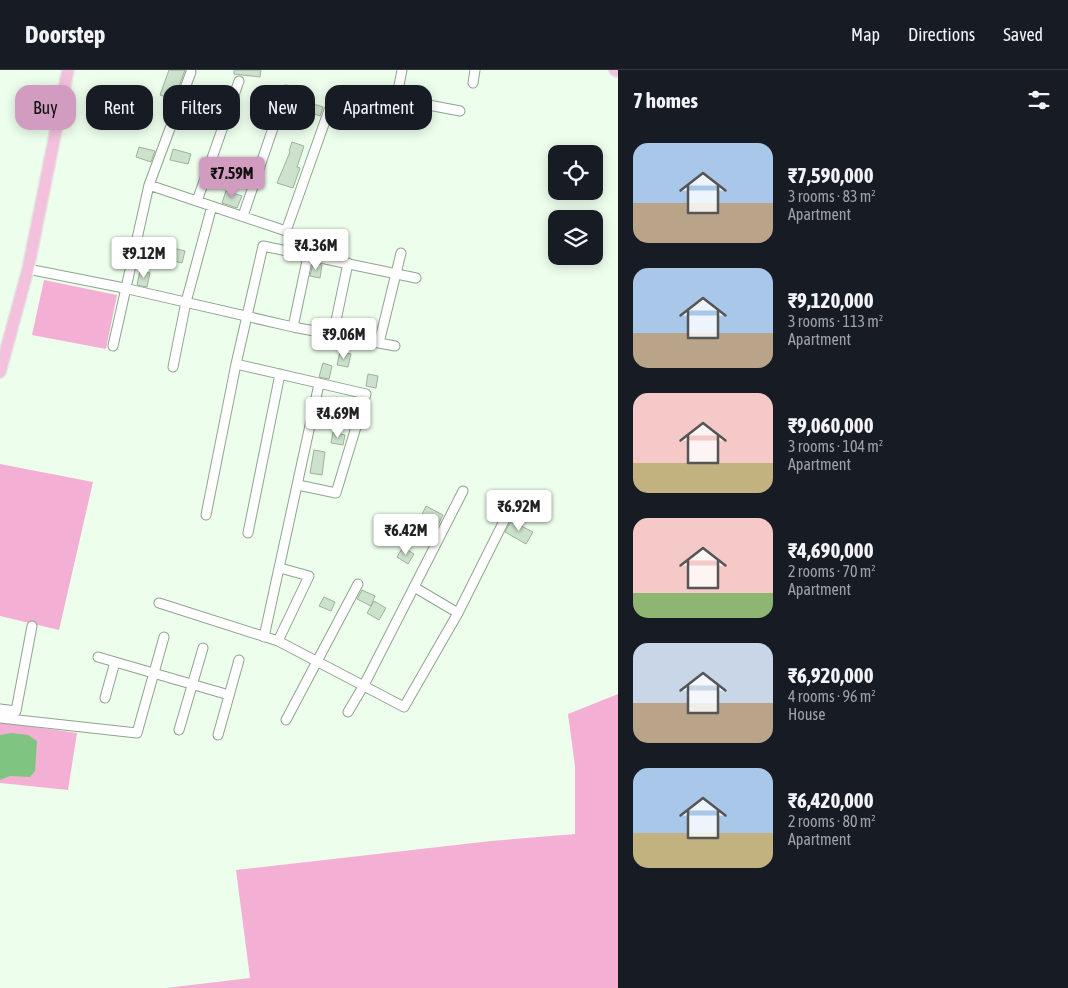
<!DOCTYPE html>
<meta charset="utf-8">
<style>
body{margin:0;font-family:"Asap Condensed",sans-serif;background:#242831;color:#f1f3f6;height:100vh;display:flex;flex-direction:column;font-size:19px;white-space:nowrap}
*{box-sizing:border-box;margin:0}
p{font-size:16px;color:#9ea1a6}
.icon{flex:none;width:28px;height:28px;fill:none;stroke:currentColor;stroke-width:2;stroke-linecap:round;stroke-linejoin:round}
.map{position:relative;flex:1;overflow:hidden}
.panel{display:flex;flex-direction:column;background:#171b24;width:450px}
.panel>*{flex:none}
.guide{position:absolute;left:15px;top:15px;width:475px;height:45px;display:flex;gap:10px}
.buttons{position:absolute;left:548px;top:75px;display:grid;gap:10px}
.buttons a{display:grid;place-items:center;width:55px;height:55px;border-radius:10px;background:#171b24;box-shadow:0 2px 12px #0003;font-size:25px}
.price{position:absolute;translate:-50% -42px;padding:0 11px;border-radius:5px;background:#fff;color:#222;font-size:16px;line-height:32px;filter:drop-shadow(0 1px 2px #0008)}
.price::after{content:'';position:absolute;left:50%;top:30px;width:15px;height:11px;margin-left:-8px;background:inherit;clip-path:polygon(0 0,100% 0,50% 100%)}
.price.on{background:#d29bc0;color:#111}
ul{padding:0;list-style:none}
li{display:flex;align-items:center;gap:15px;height:125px;padding:0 15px}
li span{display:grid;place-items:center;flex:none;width:140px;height:100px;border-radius:15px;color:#555}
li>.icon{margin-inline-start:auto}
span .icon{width:60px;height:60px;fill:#fffc;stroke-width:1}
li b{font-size:21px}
h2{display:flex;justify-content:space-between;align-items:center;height:60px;padding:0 15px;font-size:21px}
.chip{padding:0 18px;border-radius:15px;background:#171b24;box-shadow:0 2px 12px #0003;font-size:18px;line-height:45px}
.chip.on{background:#d29bc0;color:#111}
header{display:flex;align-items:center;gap:30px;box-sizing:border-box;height:70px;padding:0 25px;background:#171b24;border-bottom:1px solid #363941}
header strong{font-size:24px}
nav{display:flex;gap:28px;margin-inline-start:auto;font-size:18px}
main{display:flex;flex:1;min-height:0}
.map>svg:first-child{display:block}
</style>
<header>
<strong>Doorstep</strong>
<nav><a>Map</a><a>Directions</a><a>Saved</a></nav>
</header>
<main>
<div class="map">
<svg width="618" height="918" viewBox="0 0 618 918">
<rect width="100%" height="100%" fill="#edfeed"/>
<path fill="#f3b0d4" d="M44,210l73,15 -11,54 -74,-14z
M0,394l93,18 -34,148 -59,-14z
M618,624v294h-452l84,-10 -14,-108 255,-29 84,-7v-68l-7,-52z
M0,652l77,11 -9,57 -68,-7z"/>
<path fill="#80c481" d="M11,663l17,2 9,6 -2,30 -5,6 -20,-1 -10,4v-45z"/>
<path fill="#cde2cd" stroke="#9db19c" d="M169,0h16l-11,30 -14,-5z
M234,0h27l-1,7 -26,-3z
M291,27l32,10 -3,9 -18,-7 -4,11 -13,-5z
M208,31l15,6 -7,20 -16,-6z
M292,72l12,4 -7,21 3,1 -7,20 -16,-5 13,-31 -1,-1z
M139,77l16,4 -4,11 -15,-5z
M173,79l18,5 -3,10 -18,-4z
M226,121l16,5 -5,12 -15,-5z
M169,177l16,4 -3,12 -16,-4z
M313,193l9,2 -2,13 -10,-2z
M140,201l10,2 -3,14 -10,-2z
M340,282l11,2 -3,13 -11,-2z
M323,293l9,3 -3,13 -10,-2z
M368,304l10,2 -2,12 -10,-2z
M333,362l12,3 -2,10 -12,-2z
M314,380l11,2 -3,23 -12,-2z
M426,436l17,9 -6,12 -17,-8z
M511,451l22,11 -7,12 -21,-12z
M403,477l11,7 -6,10 -11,-7z
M362,520l13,6 -4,10 -14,-7z
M324,527l11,5 -4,9 -12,-5z
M374,531l12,7 -7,12 -12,-7z"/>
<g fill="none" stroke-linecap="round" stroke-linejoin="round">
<defs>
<path id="minor" d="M473,13l2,-13
M360,22l100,19
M361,44l28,5 4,-3 9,-46
M149,115l137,46 43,-121
M197,131l42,-120
M243,146l43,-126
M28,199l96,19 169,39 102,19
M293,257l15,-71
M333,265l15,-72
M379,273l22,-90
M113,276l36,-161 42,-113
M236,294l130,30 -30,99 -38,-8
M173,297l13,-65 26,-96
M206,445l30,-151 27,-118 153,32
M248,463l32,-159
M414,517l44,26
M159,533l119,38 126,66 54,-94 50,-100
M264,567l55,-253
M278,571l31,-65 -29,-8
M98,587l131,38
M105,628l10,-36
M0,639l16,2 16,-85
M348,642l16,-27 99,-194
M0,648l137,15 27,-96
M286,650l72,-136
M179,660l24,-82
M218,665l21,-75"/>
<path id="major" d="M615,0l3,1
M0,302l28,-103 40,-199"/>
</defs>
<use href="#minor" stroke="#90a38f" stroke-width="11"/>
<use href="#major" stroke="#e3e4e3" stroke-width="14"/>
<use href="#minor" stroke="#fff" stroke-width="9"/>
<use href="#major" stroke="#f4c1dd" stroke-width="11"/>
</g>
</svg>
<div class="buttons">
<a><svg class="icon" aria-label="locate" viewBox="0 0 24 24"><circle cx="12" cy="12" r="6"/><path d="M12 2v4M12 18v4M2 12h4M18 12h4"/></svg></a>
<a><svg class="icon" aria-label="layers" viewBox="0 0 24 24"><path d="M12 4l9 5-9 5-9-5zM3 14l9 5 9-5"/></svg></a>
</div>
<b class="price on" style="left:232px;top:129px">₹7.59M</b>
<b class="price" style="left:316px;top:201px">₹4.36M</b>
<b class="price" style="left:144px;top:209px">₹9.12M</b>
<b class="price" style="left:344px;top:290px">₹9.06M</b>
<b class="price" style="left:338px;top:369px">₹4.69M</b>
<b class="price" style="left:519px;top:462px">₹6.92M</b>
<b class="price" style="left:406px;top:486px">₹6.42M</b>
<div class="guide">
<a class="chip on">Buy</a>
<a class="chip">Rent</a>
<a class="chip">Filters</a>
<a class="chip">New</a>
<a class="chip">Apartment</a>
</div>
</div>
<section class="panel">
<h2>7 homes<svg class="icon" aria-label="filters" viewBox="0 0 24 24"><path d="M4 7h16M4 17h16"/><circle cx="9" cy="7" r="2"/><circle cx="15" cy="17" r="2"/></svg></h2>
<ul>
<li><span style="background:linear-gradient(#a9c7e8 60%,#b9a48a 0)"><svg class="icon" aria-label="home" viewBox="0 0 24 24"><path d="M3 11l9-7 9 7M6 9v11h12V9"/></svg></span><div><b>₹7,590,000</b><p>3 rooms · 83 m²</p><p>Apartment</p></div></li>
<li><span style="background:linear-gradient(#a9c7e8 65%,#b9a48a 0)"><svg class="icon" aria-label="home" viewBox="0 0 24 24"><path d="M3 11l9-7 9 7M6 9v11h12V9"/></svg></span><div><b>₹9,120,000</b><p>3 rooms · 113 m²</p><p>Apartment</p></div></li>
<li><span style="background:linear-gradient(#f6c9c9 70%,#c2b280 0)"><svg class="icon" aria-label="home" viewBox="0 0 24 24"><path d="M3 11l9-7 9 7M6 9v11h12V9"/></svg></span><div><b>₹9,060,000</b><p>3 rooms · 104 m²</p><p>Apartment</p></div></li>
<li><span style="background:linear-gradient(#f6c9c9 75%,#8fb573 0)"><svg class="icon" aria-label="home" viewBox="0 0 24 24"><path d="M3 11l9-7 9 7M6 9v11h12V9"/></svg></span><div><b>₹4,690,000</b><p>2 rooms · 70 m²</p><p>Apartment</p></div></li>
<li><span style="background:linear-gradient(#c9d6e8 60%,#b9a48a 0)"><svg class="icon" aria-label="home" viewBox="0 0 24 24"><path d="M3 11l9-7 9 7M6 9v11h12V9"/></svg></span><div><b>₹6,920,000</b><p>4 rooms · 96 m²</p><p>House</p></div></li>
<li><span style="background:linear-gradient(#a9c7e8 65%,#c2b280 0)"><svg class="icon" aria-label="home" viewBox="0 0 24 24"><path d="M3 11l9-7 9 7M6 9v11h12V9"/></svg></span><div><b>₹6,420,000</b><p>2 rooms · 80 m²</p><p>Apartment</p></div></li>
</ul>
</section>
</main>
